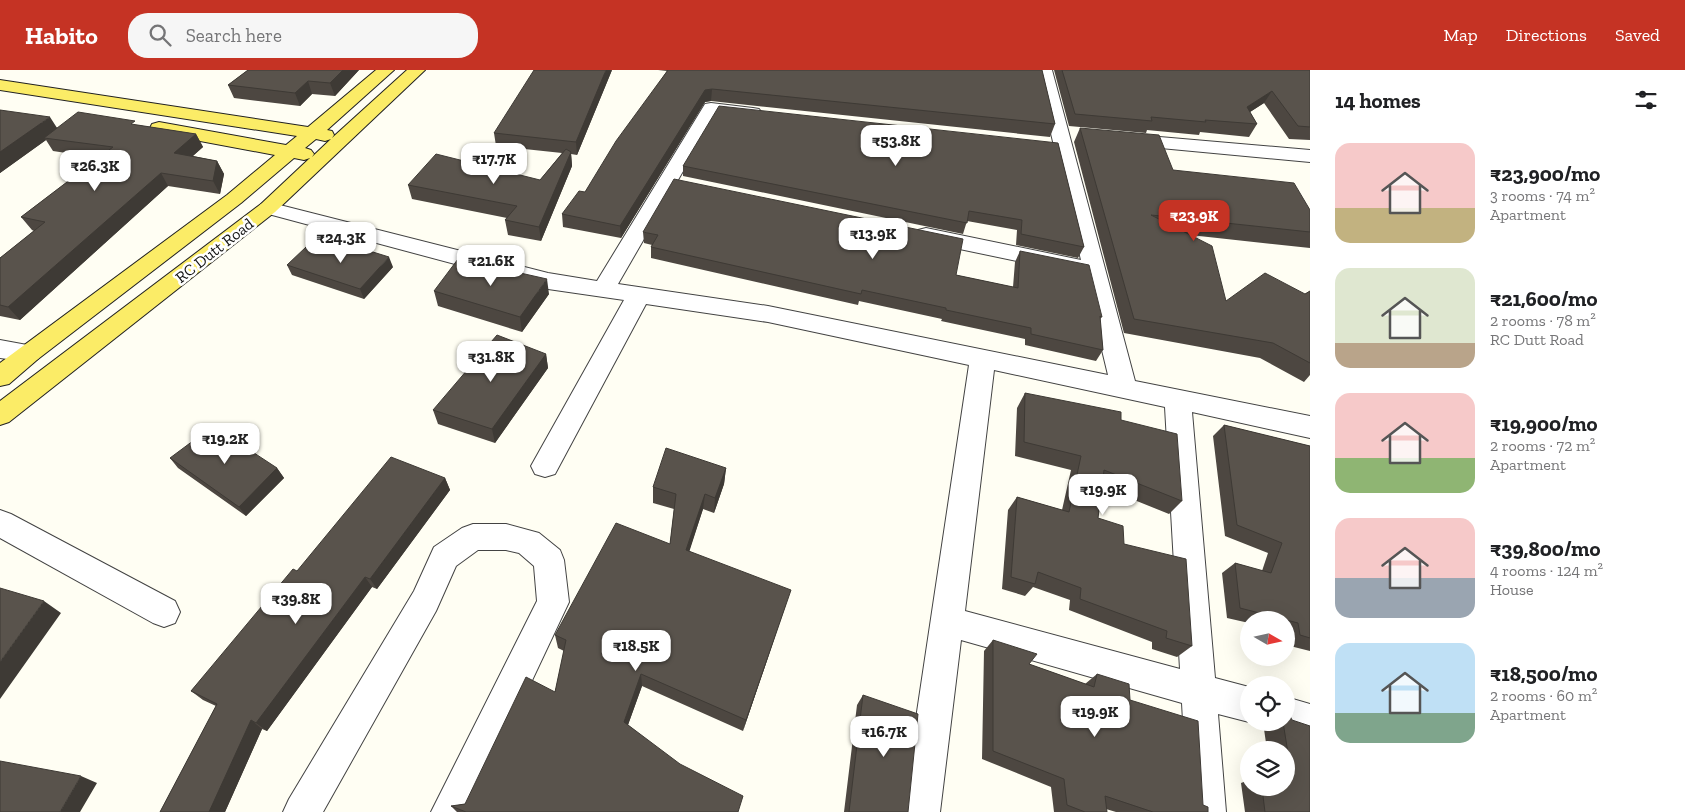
<!DOCTYPE html>
<meta charset="utf-8">
<style>
body{margin:0;font-family:"Zilla Slab",serif;background:#f6f6f6;color:#202124;height:100vh;display:flex;flex-direction:column;font-size:19px;white-space:nowrap}
*{box-sizing:border-box;margin:0}
p{font-size:16px;color:#757577}
.icon{flex:none;width:28px;height:28px;fill:none;stroke:currentColor;stroke-width:2;stroke-linecap:round;stroke-linejoin:round}
.map{position:relative;flex:1;overflow:hidden}
.details{display:flex;flex-direction:column;background:#fff;width:375px}
.details>*{flex:none}
.needle{width:32px;rotate:99deg}
.controls{position:absolute;left:1240px;top:541px;display:grid;gap:10px}
.controls a{display:grid;place-items:center;width:55px;height:55px;border-radius:50%;background:#fff;box-shadow:0 5px 20px #0002;font-size:25px}
.price{position:absolute;translate:-50% -42px;padding:0 11px;border-radius:10px;background:#fff;color:#222;font-size:16px;line-height:32px;filter:drop-shadow(0 1px 2px #0008)}
.price::after{content:'';position:absolute;left:50%;top:30px;width:15px;height:11px;margin-left:-8px;background:inherit;clip-path:polygon(0 0,100% 0,50% 100%)}
.price.selected{background:#c53324;color:#fff}
ul{padding:0;list-style:none}
li{display:flex;align-items:center;gap:15px;height:125px;padding:0 25px}
li span{display:grid;place-items:center;flex:none;width:140px;height:100px;border-radius:15px;color:#555}
li>.icon{margin-inline-start:auto}
span .icon{width:60px;height:60px;fill:#fffc;stroke-width:1}
li b{font-size:21px}
h2{display:flex;justify-content:space-between;align-items:center;height:60px;padding:0 25px;font-size:21px}
header{display:flex;align-items:center;gap:30px;box-sizing:border-box;height:70px;padding:0 25px;background:#c53324;color:#fff}
header strong{font-size:24px}
nav{display:flex;gap:28px;margin-inline-start:auto;font-size:18px}
.search{width:350px;height:45px;background:#f6f6f6;display:flex;align-items:center;gap:12px;box-sizing:border-box;padding:0 18px;border-radius:20px;color:#757577;font-size:19px}
main{display:flex;flex:1;min-height:0}
.map>svg:first-child{display:block}
</style>
<header>
<strong>Habito</strong>
<div class="search"><svg class="icon" aria-label="search" viewBox="0 0 24 24"><circle cx="10" cy="10" r="6"/><path d="M15 15l6 6"/></svg>Search here</div>
<nav><a>Map</a><a>Directions</a><a>Saved</a></nav>
</header>
<main>
<div class="map">
<svg width="1310" height="742" viewBox="0 0 1310 742">
<rect width="100%" height="100%" fill="#fffef3"/>
<g fill="none" stroke-linecap="round" stroke-linejoin="round">
<defs>
<path id="minor" d="M1036,0h16l83,311 175,35v22l-118,-26 23,266 34,9v35l-31,-8 8,98h-38l-6,-109 -221,-63 -21,172h-38l67,-447 -201,-43 -122,-18 -91,170 -10,3 -10,-3 -4,-8 93,-166 -76,-11 -287,-77 -3,-4 3,-4 7,-2 280,71 49,8 108,-177 6,-1 42,5 6,1 3,4 -3,4 -6,1 -37,-4 -98,170 150,22 340,69 -24,-100 -158,-33 -8,-2 -3,-5 3,-5 8,-2 155,32zM994,300l171,37 15,262 -215,-58z
M1125,64l185,16v12l-192,-18 -2,-4 2,-4z
M0,270l38,7 4,6 -4,6 -9,3 -29,-4z
M0,440l11,4 164,87 5,11 -5,11 -11,4 -11,-4 -153,-85z
M473,454h33l33,9 21,17 4,10 5,42 -99,210h-39l106,-211 -3,-35 -15,-13 -13,-3h-28l-22,16 -20,45 -113,201h-40l6,-13 125,-208 20,-44 28,-19z
M1286,627l24,7v36l-36,-13 -3,-5h15z"/>
<path id="major" d="M376,0h18l-67,60 5,1 2,4 -2,3 75,-68h18l-150,142 -266,210 -9,3v-24l261,-197 49,-46 -6,2 -10,-2 -53,45 -203,156 -29,25 -9,2v-23l227,-168 48,-40 -123,-23 -2,-4 2,-4 7,-2 127,23 11,-9 -297,-46v-10l308,47zM316,69l9,2 6,-2 -19,18 2,-3 -3,-4 -6,-2z"/>
</defs>
<use href="#minor" stroke="#434343" stroke-width="2"/>
<use href="#major" stroke="#212121" stroke-width="2"/>
<use href="#minor" fill="#fff" fill-rule="evenodd"/>
<use href="#major" fill="#fbec67" fill-rule="evenodd"/>
</g>
<path fill="#4d4741" d="M248,0h111l-24,26 -23,-2 -12,12 -66,-8 -6,-13z
M612,0l-35,85 -6,-1 1,12 -31,75 -33,-6 -3,-15 2,-2 -95,-19 -4,-14 132,-5 22,-27 -66,-7 -2,-13z
M658,0h384l13,54 -5,13 -339,-36 -6,1 -84,136 -58,-11 -1,-13 23,-22 82,-121z
M1054,0h256v70l-21,-1 -25,-36 -14,9 7,12 -8,13 -49,-5 -1,3 -52,-5 -1,3 -77,-7z
M0,40l58,18 79,-3 59,9 7,13 -10,9 24,5 7,13 -4,20 -52,-8 -148,134 -20,-4v-58l34,-27 -2,-1 -11,-13 78,-59 -46,-7 -7,-11 -46,33z
M1080,58l93,42 137,40v38l-120,-13 36,66 79,-7 5,-3v84l-6,7 -44,-24 -136,-25 -50,-191z
M1058,73l26,104 -6,11 -62,-13 1,-15 -50,-9 -4,13 -280,-58v-10z
M643,162l313,43 57,12 2,-25 5,-11 82,66 -2,2 3,31 -7,11 -71,-16v-6l-84,-18 1,-2 -83,-18 -1,4 -207,-47v-11l1,-2 -8,-2z
M287,195l106,2 -29,32 -72,-24z
M434,221l115,3 -27,38 -84,-26z
M546,284l2,14 -53,75 -57,-19 -5,-14z
M1025,323l96,27 61,81 -13,13 -67,-27 -4,31 26,26 68,102 -15,11 -25,-8v-7l-83,-32 1,-10 -37,-13 -8,9 -23,-7 6,-79 9,-13 45,13 9,-40 -56,-14 2,-48z
M1224,355l86,21v205l-24,-6v-25h-37v3l-22,-5 -5,-45 13,-10 27,8 6,-18 -43,-17 -12,-100z
M170,388l107,10 7,10 -38,38 -68,-48z
M726,398l-2,16 -10,29 -11,-4 -14,42 97,53 -43,127 -101,-45 -14,39 110,87h-281l-6,-6 14,-2 90,-112 9,-41 -6,-3 -3,-13 115,-91 4,-35 -21,-6v-16z
M445,408l5,12 -73,99 -5,-2 -105,144 -5,-2 -37,83h-65l56,-106 -13,-6 -12,-9 106,-120z
M993,570l36,24 56,20 12,-10 33,26 78,112h-92l-10,-3 1,3h-53l-3,-25 -69,-28 2,-108z
M863,625l45,117h-64l13,-107z
M1263,652h23l24,90h-65l-4,-29 8,-3v8h37v-38h-19z"/>
<path fill="#3e3a35" d="M343,0h16l-24,26 -5,-13z
M606,0h6l-35,85 -1,-13z
M308,11l4,13 -12,12 -5,-13z
M712,19l-1,12 -6,1 -84,136 -1,-12 85,-136z
M1272,21l-8,12 -25,16 8,-12z
M50,47l9,14 -15,7 2,2 -46,33v-21z
M196,64l7,13 -22,19 -7,-13z
M571,82l1,14 -31,75 -2,-14z
M217,91l7,13 -4,20 -7,-13z
M161,103l7,13 -148,134 -12,-13z
M389,187l4,10 -29,32 -4,-10z
M547,209l2,15 -27,38 -2,-15z
M546,284l2,14 -53,75 -3,-14z
M277,398l7,10 -38,38 -7,-9z
M726,398l-2,16 -10,29 1,-15z
M445,408l5,12 -73,99 -7,-10z
M705,424l-2,15 -18,56 1,-15z
M365,507l7,10 -105,144 -11,-8z
M791,520l-5,14 -43,127 3,-11z
M44,531l17,12 -61,86v-37z
M641,604l1,12 -17,47 -1,-11z
M251,650l11,9 -37,83h-16z
M81,706l16,7 -17,29h-20z"/>
<path fill="#59534c" stroke="#3e3a35" d="M248,0h95l-13,13 -22,-2 -13,12 -67,-8z
M534,0h72l-30,72 -82,-9z
M668,0h374l13,54 -343,-35 -7,1 -85,136 -58,-12 17,-23 6,1 31,-51z
M1062,0h248v57l-12,-1 -26,-35 -25,16 10,17 -52,-4 1,2 -55,-5 1,4 -77,-7z
M719,36l339,37 26,104 -63,-13 1,-14 -53,-9 -2,12 -284,-57z
M0,40l50,7 -50,35z
M78,42l57,9 -4,3 65,10 -22,19 43,8 -4,20 -52,-8 -153,134 -8,-2v-47l45,-36 -24,-5 92,-70 -69,-9z
M1080,58l79,7 14,35 121,13 16,27v22l-159,-17 61,31 14,55 39,-28 40,21 5,-3v72l-37,-20 -139,-24z
M566,79l5,3 -32,75 -34,-7 12,-14 -109,-21 28,-31 104,26z
M674,109l289,60 -7,36 62,13 2,-37 69,14 13,52 -2,-1 3,34 -72,-16v-6l-85,-18v-2l-84,-18 -1,4 -210,-47 7,-12 -15,-3z
M344,173l45,14 -29,32 -73,-24 19,-18 25,6z
M458,189l89,20 -27,38 -86,-26z
M497,265l49,19 -54,75 -59,-19z
M1025,323l96,19v8l56,14 5,67 -78,-31 -6,48 25,8 1,18 62,15 6,87 -26,-8 1,-7 -87,-32 1,-11 -43,-16 -3,12 -24,-7 6,-80 52,15 12,-56 -57,-14z
M1224,355l86,21v192l-10,-3 -2,-12 -58,-15 -5,-45 36,10 11,-30 -45,-18z
M213,356l64,42 -38,39 -69,-49z
M666,378l60,20 -11,30 -10,-4 -19,56 105,40 -45,130 -105,-46 -17,48 56,42 63,32 -5,16h-272l-15,-6 14,-2 61,-127 29,15 11,-52 -11,-5 61,-112 54,21 6,-50 -23,-7z
M391,387l54,21 -75,101 -5,-2 -109,146 -5,-3 -42,92h-49l57,-108 -26,-13 102,-122 4,2z
M0,518l44,13 -44,61z
M993,570l44,14 -8,10 65,23 3,-13 32,10 1,16 68,21 5,84 5,2v5h-55l-48,-16 2,16h-22l-18,-7 -3,-26 -71,-28z
M863,625l55,19 -10,98h-59z
M1286,641l2,1 4,8 18,6v86h-45l-3,-24h24v-35h2l-5,-31h3z
M0,691l81,15 -21,36h-60z"/>
<g text-anchor="middle" stroke-width="5" stroke-linejoin="round" paint-order="stroke">
<g font-size="16" fill="#101010" stroke="#fff">
<text transform="translate(214 180) rotate(-38)" y="6">RC Dutt Road</text>
</g>
</g>
</svg>
<div class="controls">
<a><svg class="needle" viewBox="-14 -14 28 28"><path d="M0-13l5 13h-10z" fill="#e53935"/><path d="M0 13l5-13h-10z" fill="#757577"/></svg></a>
<a><svg class="icon" aria-label="locate" viewBox="0 0 24 24"><circle cx="12" cy="12" r="6"/><path d="M12 2v4M12 18v4M2 12h4M18 12h4"/></svg></a>
<a><svg class="icon" aria-label="layers" viewBox="0 0 24 24"><path d="M12 4l9 5-9 5-9-5zM3 14l9 5 9-5"/></svg></a>
</div>
<b class="price" style="left:896px;top:97px">₹53.8K</b>
<b class="price" style="left:494px;top:115px">₹17.7K</b>
<b class="price" style="left:95px;top:122px">₹26.3K</b>
<b class="price selected" style="left:1194px;top:172px">₹23.9K</b>
<b class="price" style="left:873px;top:190px">₹13.9K</b>
<b class="price" style="left:341px;top:194px">₹24.3K</b>
<b class="price" style="left:491px;top:217px">₹21.6K</b>
<b class="price" style="left:491px;top:313px">₹31.8K</b>
<b class="price" style="left:225px;top:395px">₹19.2K</b>
<b class="price" style="left:1103px;top:446px">₹19.9K</b>
<b class="price" style="left:296px;top:555px">₹39.8K</b>
<b class="price" style="left:636px;top:602px">₹18.5K</b>
<b class="price" style="left:1095px;top:668px">₹19.9K</b>
<b class="price" style="left:884px;top:688px">₹16.7K</b>
</div>
<section class="details">
<h2>14 homes<svg class="icon" aria-label="filters" viewBox="0 0 24 24"><path d="M4 7h16M4 17h16"/><circle cx="9" cy="7" r="2"/><circle cx="15" cy="17" r="2"/></svg></h2>
<ul>
<li><span style="background:linear-gradient(#f6c9c9 65%,#c2b280 0)"><svg class="icon" aria-label="home" viewBox="0 0 24 24"><path d="M3 11l9-7 9 7M6 9v11h12V9"/></svg></span><div><b>₹23,900/mo</b><p>3 rooms · 74 m²</p><p>Apartment</p></div></li>
<li><span style="background:linear-gradient(#dfe7d0 75%,#b9a48a 0)"><svg class="icon" aria-label="home" viewBox="0 0 24 24"><path d="M3 11l9-7 9 7M6 9v11h12V9"/></svg></span><div><b>₹21,600/mo</b><p>2 rooms · 78 m²</p><p>RC Dutt Road</p></div></li>
<li><span style="background:linear-gradient(#f6c9c9 65%,#8fb573 0)"><svg class="icon" aria-label="home" viewBox="0 0 24 24"><path d="M3 11l9-7 9 7M6 9v11h12V9"/></svg></span><div><b>₹19,900/mo</b><p>2 rooms · 72 m²</p><p>Apartment</p></div></li>
<li><span style="background:linear-gradient(#f6c9c9 60%,#9aa5b1 0)"><svg class="icon" aria-label="home" viewBox="0 0 24 24"><path d="M3 11l9-7 9 7M6 9v11h12V9"/></svg></span><div><b>₹39,800/mo</b><p>4 rooms · 124 m²</p><p>House</p></div></li>
<li><span style="background:linear-gradient(#bfe0f5 70%,#7fa58c 0)"><svg class="icon" aria-label="home" viewBox="0 0 24 24"><path d="M3 11l9-7 9 7M6 9v11h12V9"/></svg></span><div><b>₹18,500/mo</b><p>2 rooms · 60 m²</p><p>Apartment</p></div></li>
</ul>
</section>
</main>
